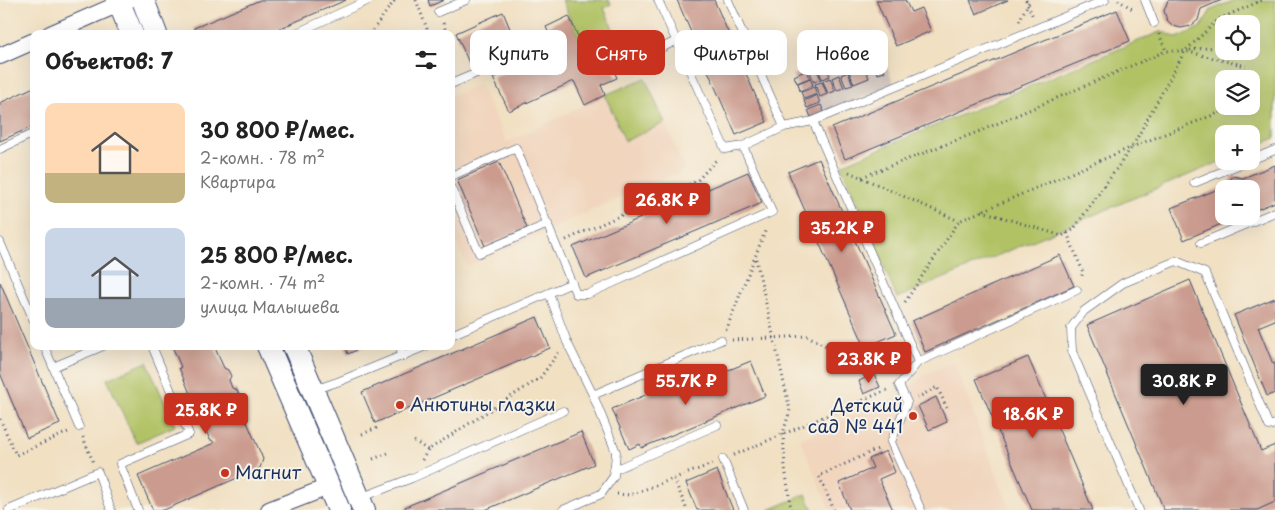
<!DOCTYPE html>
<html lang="ru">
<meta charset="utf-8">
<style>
body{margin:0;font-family:"Playpen Sans",sans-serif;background:#f6f6f6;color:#222;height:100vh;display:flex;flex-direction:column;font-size:19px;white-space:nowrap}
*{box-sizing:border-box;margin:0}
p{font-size:16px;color:#767676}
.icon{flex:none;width:28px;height:28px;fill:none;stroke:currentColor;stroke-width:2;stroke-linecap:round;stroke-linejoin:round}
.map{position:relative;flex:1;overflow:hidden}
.drawer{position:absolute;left:30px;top:30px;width:425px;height:320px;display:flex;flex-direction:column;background:#fff;border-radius:10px;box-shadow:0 5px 20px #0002}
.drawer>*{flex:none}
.hud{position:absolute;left:470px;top:30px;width:475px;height:45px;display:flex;gap:10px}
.controls{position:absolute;left:1215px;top:15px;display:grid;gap:10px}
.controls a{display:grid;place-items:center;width:45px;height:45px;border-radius:10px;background:#fff;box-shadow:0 5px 20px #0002;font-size:25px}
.price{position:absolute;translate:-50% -42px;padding:0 11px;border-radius:5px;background:#c8321e;color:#fff;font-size:16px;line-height:32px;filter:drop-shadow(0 1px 2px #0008)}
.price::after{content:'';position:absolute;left:50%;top:30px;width:15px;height:11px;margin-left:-8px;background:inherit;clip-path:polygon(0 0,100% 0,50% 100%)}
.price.on{background:#222;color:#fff}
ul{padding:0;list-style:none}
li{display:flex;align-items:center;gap:15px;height:125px;padding:0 15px}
li span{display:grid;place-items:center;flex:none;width:140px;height:100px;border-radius:10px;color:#555}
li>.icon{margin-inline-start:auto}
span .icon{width:60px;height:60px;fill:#fffc;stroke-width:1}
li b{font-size:21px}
h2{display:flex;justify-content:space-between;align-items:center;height:60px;padding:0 15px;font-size:21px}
.tag{padding:0 18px;border-radius:10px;background:#fff;box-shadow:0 5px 20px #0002;font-size:18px;line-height:45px}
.tag.on{background:#c8321e;color:#fff}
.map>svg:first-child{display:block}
</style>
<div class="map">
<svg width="1275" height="510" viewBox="0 0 1275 510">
<rect width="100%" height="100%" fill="#f7f3e8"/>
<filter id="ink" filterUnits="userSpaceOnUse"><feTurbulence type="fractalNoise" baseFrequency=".02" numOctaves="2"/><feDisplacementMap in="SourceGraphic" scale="10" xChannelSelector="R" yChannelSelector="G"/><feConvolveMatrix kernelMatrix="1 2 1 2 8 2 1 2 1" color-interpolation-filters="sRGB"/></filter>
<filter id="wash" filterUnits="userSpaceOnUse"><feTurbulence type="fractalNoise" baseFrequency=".0096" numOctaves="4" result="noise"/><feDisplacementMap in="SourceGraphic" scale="20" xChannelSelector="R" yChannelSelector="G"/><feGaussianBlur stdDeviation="1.12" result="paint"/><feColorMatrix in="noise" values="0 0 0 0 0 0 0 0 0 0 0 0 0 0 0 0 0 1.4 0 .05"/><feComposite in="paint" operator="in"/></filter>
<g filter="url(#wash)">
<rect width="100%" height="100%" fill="#f1e0c2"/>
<path fill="#f1d5bd" d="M479,84l28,58 98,-47 20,45 40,-17 20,46 -218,97 -16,-36v-134z
M954,362l56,148h-180l-30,-71 102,-45 22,-19z"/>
<path fill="#cec1ba" d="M878,42l16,43 -85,33 -17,-43z"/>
<path fill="#b1c265" stroke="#667862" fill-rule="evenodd" d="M562,0h47l2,4 -7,4 20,46 -32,14z
M1235,0h40v138l-24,10v-14h-27v26l-327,138 -56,-133 321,-134 15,7 24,-11 10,-17zM1224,24h27v27h-27zM1224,79h27v27h-27z
M645,78l20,45 -40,18 -20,-46z
M147,362l28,64 -39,17 -29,-64z
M806,494l7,16h-44z"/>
<g id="blocks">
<path fill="#cb9b8f" d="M260,0h86l-79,34h-71l-2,-6z
M428,0h16l-14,6z
M677,0h37l53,122 -31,13z
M876,0h29l6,12 10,-4 10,23 -35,15z
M970,0h38l-32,14z
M1168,0h54l-21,9 -3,11 -7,6 -10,2 -8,-2 -6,-6 -3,-9z
M1117,10l13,31 -285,118 -13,-31z
M503,12l13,31 -47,20 -13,-30z
M569,16l23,52 18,-7 7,17 -16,7 4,10 -20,10 -11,-24 -65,30 -16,-33 63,-29 -10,-22z
M866,49l5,13 -7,3 5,13 -15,6 -10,-26z
M880,59l5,13 -7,2 -5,-12z
M825,64l5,12 -8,3 -5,-12z
M816,67l5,12 -7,3 -5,-12z
M807,70l3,8 -13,5 -3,-7z
M848,72l5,13 -7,2 -5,-12z
M839,75l5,13 -7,2 -5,-12z
M810,78l3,7 -13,6 -2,-8z
M830,78l5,13 -7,3 -5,-13z
M822,82l5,12 -7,3 -5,-13z
M34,87v39l-34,15v-38z
M814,87l3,7 -13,5 -3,-7z
M817,95l3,8 -13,5 -3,-7z
M821,105l3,7 -13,5 -3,-7z
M819,159l77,175 -31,13 -77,-175z
M499,162l28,66 -42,18 -28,-66z
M1275,165v37l-24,10v-23h-27v27h16l-56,24 -13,-32 55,-22 7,-10 10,2z
M748,172l14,31 -176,75 -13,-31z
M1060,255l14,31 -149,66 -13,-31z
M1190,280l71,171 14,-6v57l-18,8h-93l-77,-185z
M0,282l60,142 -33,14 -27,-65z
M1275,298v22l-17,7 15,37 2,-1v30l-8,3 -33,-81z
M537,317l13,31 -175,75 -13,-31z
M172,346h42l10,22 4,2 3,6 -2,4 3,8 5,2 2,5 -2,4 26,60 -3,9 -96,42h-11l-15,-34 76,-33 -2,-3h-2l-24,-56 -7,-16 2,-1z
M345,346h20l-17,8z
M1028,357l65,153h-61l-56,-131z
M751,361l14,35 -124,52 -1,-4 -11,5 -17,-40 67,-28 3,8z
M874,374l6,13 -16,7 -5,-13z
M936,397l11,25 -18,8 -11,-24z
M581,432l13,32 -109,46h-79l-1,-3z
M886,451l9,21 -16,7 14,31h-43l-11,-27 34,-15 -4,-9z
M717,470l16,40h-36l-11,-27z"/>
</g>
</g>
<g filter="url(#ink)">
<use href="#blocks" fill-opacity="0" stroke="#3b4a6d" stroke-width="1"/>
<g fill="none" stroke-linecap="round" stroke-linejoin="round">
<defs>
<path id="lane" d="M658,0l67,149 18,-3 41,-19 29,-6 292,-121
M728,0l56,127
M1145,0l9,23
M438,12l28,-12
M294,34l75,-34
M632,62l44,-21
M451,84l89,-38
M813,121l105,241
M0,149l34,-16
M1251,160l24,-10
M451,176l65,-28 60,146h12l184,-82 -29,-66
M1194,183l54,-22
M451,188l28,65 69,-29
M0,242l34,79
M1201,243l74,-31
M549,293l18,49 26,53 23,57 -2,24 -13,18 -38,16
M451,335l121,-52
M44,346l35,81
M399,346l5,10
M53,367l50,-21
M314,390l26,-9 86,-35
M593,395l128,-55
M723,459l21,51
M614,470l103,-45
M360,498l52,-20 151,-67
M9,510l89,-38 13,38
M138,510l-18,-46 69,-30 -37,-88
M921,510l-30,-68 16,-40 -8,-17 19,-23 159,-72
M1139,510l-67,-159 -1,-23 13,-17 39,-28 53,-22 29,12 64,153 6,-2"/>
<path id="street" d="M50,34l78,-34
M0,56l34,-15
M269,510l59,-23"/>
<path id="secondary" d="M118,0l14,34
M143,0l13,34
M268,346l71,164
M294,346l70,164"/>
</defs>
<use href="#lane" stroke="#3b4a6d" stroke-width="9"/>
<use href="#street" stroke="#3b4a6d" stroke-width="18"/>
<use href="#secondary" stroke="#3b4a6d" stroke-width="24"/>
<path stroke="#3b4a6d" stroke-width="3" stroke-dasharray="1 4" stroke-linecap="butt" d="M416,0l13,34
M1026,0l7,17
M1118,0l16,10
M1019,21l11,-21
M443,23l4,11
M370,34l25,-34
M1159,34l7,17h19l61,15
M1251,43l9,-1
M451,45v2
M1190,50l34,-4
M1251,100l8,-3
M849,172l110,49
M862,177l118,-46 186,-80
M982,211l80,25 11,-6 59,-83 53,-96 34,-32 44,-19
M1067,233l16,39 -2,7
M566,240l131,-59 20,-22
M756,259l34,151 -7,23 2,34 6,43
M905,302l54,-81 173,-74 104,-41
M726,330l40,-101
M732,340l76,-4 45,25 45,-19
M917,398l20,-11 10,21
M0,419l16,36 52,-23
M362,434l15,-6
M83,437l10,25
M414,441l14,9
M734,455l153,-65
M373,459l15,-6
M422,460l6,-10 112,-72 19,-26
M674,479l13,31
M617,494l13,1 82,-31
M834,510l-15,-34 61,-28"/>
<use href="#lane" stroke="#fff" stroke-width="8"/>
<use href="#street" stroke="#fff" stroke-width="16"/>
<use href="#secondary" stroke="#fff" stroke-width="22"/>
</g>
</g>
<g fill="#c8321e" stroke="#f7f3e8" stroke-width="2">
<circle cx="400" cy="405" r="5"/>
<circle cx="913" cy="416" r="5"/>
<circle cx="225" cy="473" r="5"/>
</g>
<g text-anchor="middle" stroke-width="4" stroke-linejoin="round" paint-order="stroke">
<g font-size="18" fill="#1b2f5e" stroke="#f7f3e8" text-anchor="start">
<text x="410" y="411">Анютины глазки</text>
<text x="903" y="412" text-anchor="end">Детский<tspan x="903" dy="21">сад № 441</tspan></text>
<text x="235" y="479">Магнит</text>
</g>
</g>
</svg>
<div class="controls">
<a><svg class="icon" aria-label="locate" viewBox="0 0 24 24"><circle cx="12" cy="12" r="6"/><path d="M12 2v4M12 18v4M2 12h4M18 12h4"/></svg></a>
<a><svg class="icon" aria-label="layers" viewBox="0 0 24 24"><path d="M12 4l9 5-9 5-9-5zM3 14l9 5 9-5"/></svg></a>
<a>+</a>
<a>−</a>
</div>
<b class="price" style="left:667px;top:225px">26.8K ₽</b>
<b class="price" style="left:842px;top:253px">35.2K ₽</b>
<b class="price" style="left:869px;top:384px">23.8K ₽</b>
<b class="price" style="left:686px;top:406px">55.7K ₽</b>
<b class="price on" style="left:1184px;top:406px">30.8K ₽</b>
<b class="price" style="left:206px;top:435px">25.8K ₽</b>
<b class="price" style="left:1033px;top:439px">18.6K ₽</b>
<div class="hud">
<a class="tag">Купить</a>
<a class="tag on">Снять</a>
<a class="tag">Фильтры</a>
<a class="tag">Новое</a>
</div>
<section class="drawer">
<h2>Объектов: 7<svg class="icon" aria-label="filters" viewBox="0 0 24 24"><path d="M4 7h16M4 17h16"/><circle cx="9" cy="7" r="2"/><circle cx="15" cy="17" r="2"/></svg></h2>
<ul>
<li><span style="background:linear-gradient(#ffd9b3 70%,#c2b280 0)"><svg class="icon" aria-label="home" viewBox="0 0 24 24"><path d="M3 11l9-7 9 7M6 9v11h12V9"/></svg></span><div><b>30 800 ₽/мес.</b><p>2-комн. · 78 m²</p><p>Квартира</p></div></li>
<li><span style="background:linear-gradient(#c9d6e8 70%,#9aa5b1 0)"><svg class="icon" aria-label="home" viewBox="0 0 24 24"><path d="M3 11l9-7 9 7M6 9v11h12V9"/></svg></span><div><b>25 800 ₽/мес.</b><p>2-комн. · 74 m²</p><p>улица Малышева</p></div></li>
</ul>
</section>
</div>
